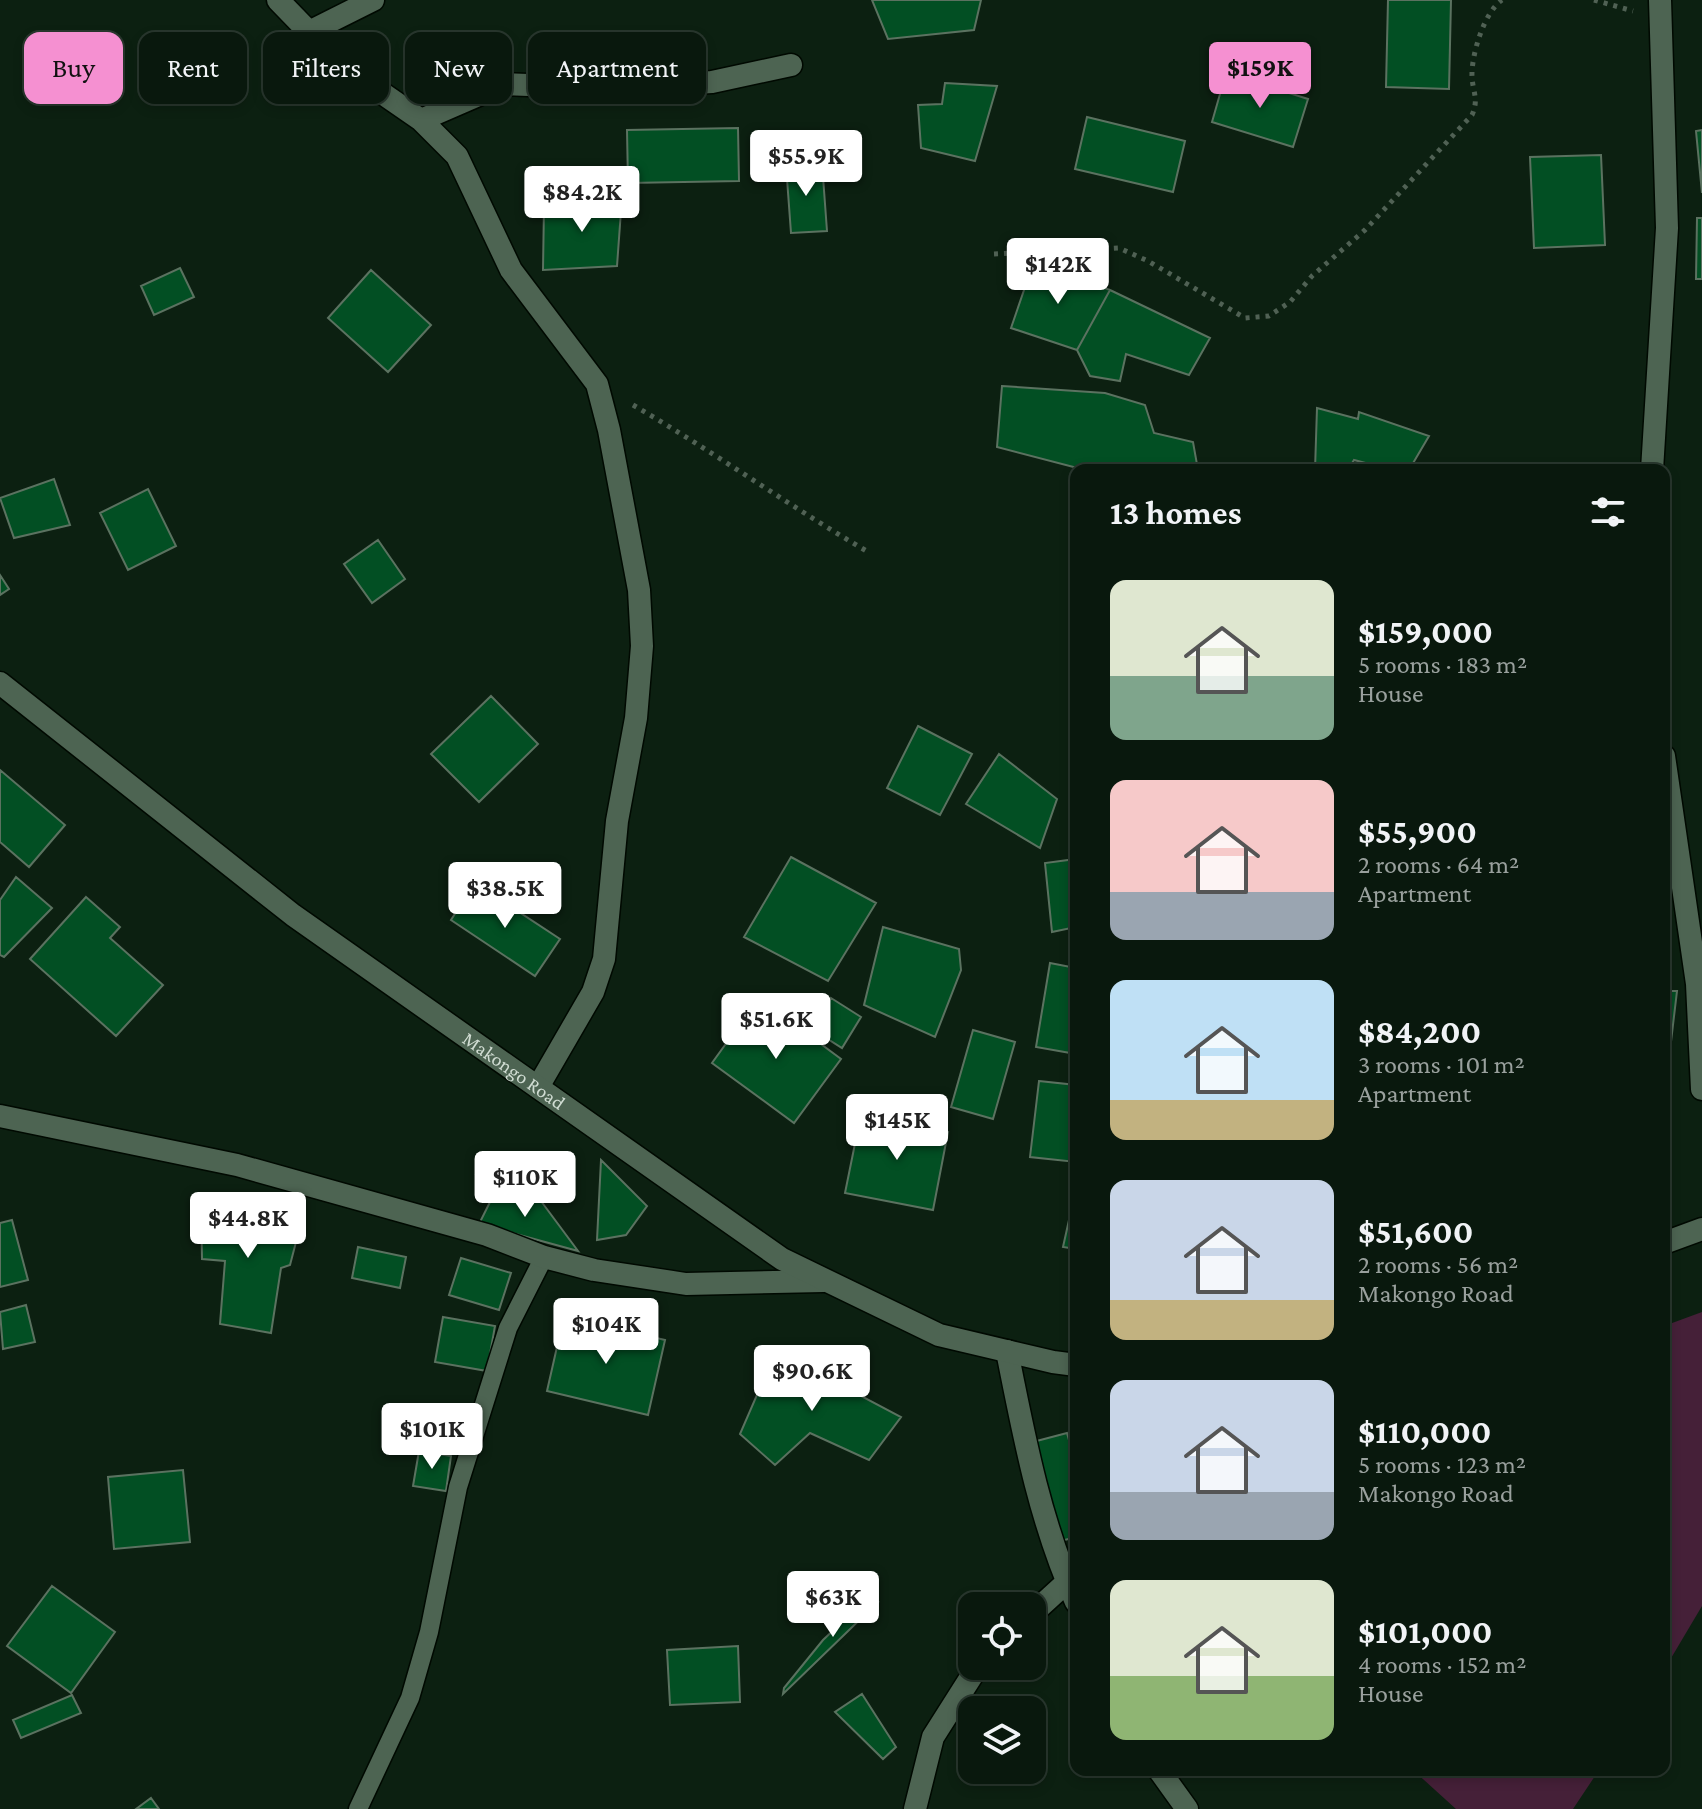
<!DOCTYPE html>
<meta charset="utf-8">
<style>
body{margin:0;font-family:"Crimson Pro",serif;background:#122116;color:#f1f3f6;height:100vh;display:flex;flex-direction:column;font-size:30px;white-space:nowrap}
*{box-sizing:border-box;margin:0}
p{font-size:26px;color:#99a09d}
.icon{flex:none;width:44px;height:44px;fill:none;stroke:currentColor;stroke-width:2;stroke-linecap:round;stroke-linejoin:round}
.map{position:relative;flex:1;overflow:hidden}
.panel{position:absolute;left:1070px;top:464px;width:600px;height:1312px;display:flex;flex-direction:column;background:#09180d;border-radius:16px;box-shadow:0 4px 12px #0003,0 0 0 2px #29372e}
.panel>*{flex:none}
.banner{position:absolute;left:24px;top:32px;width:760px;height:72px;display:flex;gap:16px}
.controls{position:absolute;left:958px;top:1592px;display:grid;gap:16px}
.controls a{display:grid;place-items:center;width:88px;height:88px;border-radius:16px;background:#09180d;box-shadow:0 4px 12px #0003,0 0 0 2px #29372e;font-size:40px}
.price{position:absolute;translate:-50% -68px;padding:0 18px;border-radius:8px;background:#fff;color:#222;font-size:26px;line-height:52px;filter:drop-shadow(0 2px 4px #0008)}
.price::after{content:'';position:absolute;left:50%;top:48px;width:24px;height:18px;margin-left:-12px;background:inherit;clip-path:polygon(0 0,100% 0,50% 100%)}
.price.active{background:#f590d1;color:#111}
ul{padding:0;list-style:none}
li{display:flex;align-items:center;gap:24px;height:200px;padding:0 40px}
li span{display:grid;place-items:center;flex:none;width:224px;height:160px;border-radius:16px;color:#555}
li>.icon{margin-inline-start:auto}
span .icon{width:96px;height:96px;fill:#fffc;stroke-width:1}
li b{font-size:34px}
h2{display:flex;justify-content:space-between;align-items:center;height:96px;padding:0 40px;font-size:34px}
.tag{padding:0 28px;border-radius:16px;background:#09180d;box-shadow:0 4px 12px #0003,0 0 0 2px #29372e;font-size:28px;line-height:72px}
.tag.active{background:#f590d1;color:#111}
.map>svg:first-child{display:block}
</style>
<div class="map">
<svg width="1702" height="1809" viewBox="0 0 1702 1809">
<rect width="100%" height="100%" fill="#0c2011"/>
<path fill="#452038" d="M1702,1312v294l-38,64v-344z
M1413,1770h186l-26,39h-117z"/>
<path fill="#024f23" stroke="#5b7260" stroke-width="2" d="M872,0h109l-7,30 -86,9z
M1388,0h63l-2,89 -63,-2z
M1226,73l82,26 -15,48 -81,-25z
M945,83l52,3 -22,75 -54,-13 -3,-43 24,-1z
M1087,117l98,24 -12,51 -98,-23z
M738,128l1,53 -111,2 -1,-53z
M1702,130v63l-6,-62z
M1601,155l4,90 -71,3 -4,-91z
M822,163l5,68 -36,2 -5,-68z
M622,197l-5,69 -74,4 1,-64z
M1697,218h5v61h-6z
M1034,261l76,29 -33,60 -66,-22z
M180,268l14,29 -40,18 -13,-29z
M371,270l60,55 -43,47 -60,-54z
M1110,290l100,48 -21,37 -63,-21 -6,27 -30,-5 -13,-26z
M1002,386l103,7 40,12 9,28 39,9 5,28h-113l-88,-23z
M1317,408l41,11 1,-7 70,24 -20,34h-17l-38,-10 -6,10h-33z
M54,479l16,46 -56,13 -14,-40z
M148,489l28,57 -48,24 -28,-57z
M378,540l27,39 -33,24 -28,-39z
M0,575l9,14 -9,6z
M491,696l47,48 -59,58 -48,-48z
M918,726l54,28 -32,61 -53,-27z
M999,754l58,45 -17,49 -74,-44z
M0,770l65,55 -36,42 -29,-25z
M791,857l85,46 -48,78 -84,-44z
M1076,859v68l-24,5 -7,-69z
M16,877l36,31 -48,49 -4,-2v-55z
M475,883l85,56 -25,37 -84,-56z
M86,897l34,30 -10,11 53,47 -47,51 -86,-77z
M883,927l76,22 2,21 -26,67 -71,-32z
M1050,963l26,5v86l-40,-7z
M1664,991h13l-11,93h-2z
M759,998l82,61 -47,64 -82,-60z
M831,998l30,19 -19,31 -30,-19z
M973,1030l42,12 -22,77 -42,-12z
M1039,1081l37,4v77l-46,-5z
M861,1114l87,18 -15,78 -88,-17z
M601,1160l46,46 -21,29 -29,5z
M481,1165l17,8 -3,10 -19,-9z
M535,1193l43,58 -99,-27 13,-26z
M1075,1193h1v56l-13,-2z
M201,1200l101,19 -12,46 -9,3 -10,65 -51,-9 5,-63 -23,-2z
M12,1220l16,60 -28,7v-64z
M358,1247l48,10 -6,31 -48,-10z
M461,1258l50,15 -12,37 -50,-15z
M26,1305l9,37 -32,7 -3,-37z
M564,1316l101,24 -17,75 -101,-24z
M443,1317l52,9 -8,45 -52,-9z
M776,1351l125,66 -32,43 -59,-27 -35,32 -35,-31z
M1067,1433l9,32v72l-19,5 -28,-99z
M419,1451l32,5 -5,35 -33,-5z
M183,1470l7,72 -76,7 -6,-72z
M52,1586l63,46 -44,61 -64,-47z
M868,1598l10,4 -95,92 1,-6 39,-48z
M738,1646l2,56 -70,3 -3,-55z
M862,1694l34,53 -13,12 -48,-47z
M72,1695l9,18 -60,25 -8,-18z
M151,1798l8,11h-23z"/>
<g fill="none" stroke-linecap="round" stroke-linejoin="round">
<defs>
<path id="service" d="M358,1809l52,-111 19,-66 29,-145 50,-159 36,-71"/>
<path id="minor" d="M278,0l31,32 57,50 55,38 36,36 54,114 86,114 12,46 30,160 3,56 -6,72 -19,103 -13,138 -11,33 -55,95
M309,32l64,-32
M421,120l83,-36 105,4 103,-6 79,-17
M1652,470l15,-242 -7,-228
M1664,756l33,228 5,105
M0,1116l237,49 250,70 57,22 50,13 92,14 137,-3
M1007,1351c17,86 33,171 69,251
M1032,1614l35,-32
M1159,1770l28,39
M915,1809l18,-72 45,-71"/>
<g id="tertiary">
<path id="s1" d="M0,683l293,232 489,344 157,76 114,27 23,3"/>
<path d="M1664,1243l38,-14"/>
</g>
</defs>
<use href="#service" stroke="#000901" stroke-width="21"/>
<use href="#minor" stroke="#000901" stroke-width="25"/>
<use href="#tertiary" stroke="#000901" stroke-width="25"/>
<path stroke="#506154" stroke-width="5" stroke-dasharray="4 6" stroke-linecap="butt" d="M1594,0l39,11
M994,254l125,-6 29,13 97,57 24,-2 21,-14 22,-26 53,-46 107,-115c7,-16 1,-22 0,-38 -1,-21 12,-65 30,-77
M633,405c81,47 156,101 237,148"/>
<use href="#service" stroke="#4d6452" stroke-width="18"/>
<use href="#minor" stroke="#4d6452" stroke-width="22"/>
<use href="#tertiary" stroke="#4d6452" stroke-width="22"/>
</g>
<g text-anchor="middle" stroke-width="7" stroke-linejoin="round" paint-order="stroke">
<g font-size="20" fill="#d0dcd2" stroke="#041609">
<text dy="7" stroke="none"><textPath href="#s1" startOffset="644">Makongo Road</textPath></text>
</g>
</g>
</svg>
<div class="controls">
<a><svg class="icon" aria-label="locate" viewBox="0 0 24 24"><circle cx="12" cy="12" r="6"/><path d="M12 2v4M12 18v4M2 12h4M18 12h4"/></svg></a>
<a><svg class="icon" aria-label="layers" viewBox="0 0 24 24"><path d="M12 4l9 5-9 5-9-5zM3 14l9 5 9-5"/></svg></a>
</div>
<b class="price active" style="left:1260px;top:110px">$159K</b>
<b class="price" style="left:806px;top:198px">$55.9K</b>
<b class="price" style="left:582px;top:234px">$84.2K</b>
<b class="price" style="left:1058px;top:306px">$142K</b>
<b class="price" style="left:505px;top:930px">$38.5K</b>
<b class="price" style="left:776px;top:1061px">$51.6K</b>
<b class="price" style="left:897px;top:1162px">$145K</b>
<b class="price" style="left:525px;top:1219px">$110K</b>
<b class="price" style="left:248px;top:1260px">$44.8K</b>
<b class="price" style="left:606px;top:1366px">$104K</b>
<b class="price" style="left:812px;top:1413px">$90.6K</b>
<b class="price" style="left:432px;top:1471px">$101K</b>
<b class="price" style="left:833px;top:1639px">$63K</b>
<div class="banner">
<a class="tag active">Buy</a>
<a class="tag">Rent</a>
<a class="tag">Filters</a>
<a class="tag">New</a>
<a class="tag">Apartment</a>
</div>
<section class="panel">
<h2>13 homes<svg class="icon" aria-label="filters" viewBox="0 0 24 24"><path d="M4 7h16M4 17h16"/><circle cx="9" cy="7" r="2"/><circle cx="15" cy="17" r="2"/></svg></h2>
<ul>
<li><span style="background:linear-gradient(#dfe7d0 60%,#7fa58c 0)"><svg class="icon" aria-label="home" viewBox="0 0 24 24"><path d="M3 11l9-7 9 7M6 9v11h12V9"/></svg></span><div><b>$159,000</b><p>5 rooms · 183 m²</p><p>House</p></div></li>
<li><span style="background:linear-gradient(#f6c9c9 70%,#9aa5b1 0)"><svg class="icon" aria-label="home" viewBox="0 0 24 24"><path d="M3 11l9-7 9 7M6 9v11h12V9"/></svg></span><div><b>$55,900</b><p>2 rooms · 64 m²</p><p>Apartment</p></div></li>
<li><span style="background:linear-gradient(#bfe0f5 75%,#c2b280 0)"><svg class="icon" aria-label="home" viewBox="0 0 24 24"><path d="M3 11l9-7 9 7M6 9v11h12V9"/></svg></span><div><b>$84,200</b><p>3 rooms · 101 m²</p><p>Apartment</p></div></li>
<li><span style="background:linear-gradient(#c9d6e8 75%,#c2b280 0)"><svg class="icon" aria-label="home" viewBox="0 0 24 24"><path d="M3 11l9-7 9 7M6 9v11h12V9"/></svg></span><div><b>$51,600</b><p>2 rooms · 56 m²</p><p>Makongo Road</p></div></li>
<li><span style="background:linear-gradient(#c9d6e8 70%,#9aa5b1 0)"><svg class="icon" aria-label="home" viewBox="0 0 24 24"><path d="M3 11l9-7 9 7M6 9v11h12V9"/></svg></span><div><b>$110,000</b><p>5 rooms · 123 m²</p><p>Makongo Road</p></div></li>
<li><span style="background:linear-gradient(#dfe7d0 60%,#8fb573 0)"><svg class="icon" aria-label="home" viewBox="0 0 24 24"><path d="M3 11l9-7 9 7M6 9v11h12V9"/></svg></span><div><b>$101,000</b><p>4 rooms · 152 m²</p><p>House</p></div></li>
</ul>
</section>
</div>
